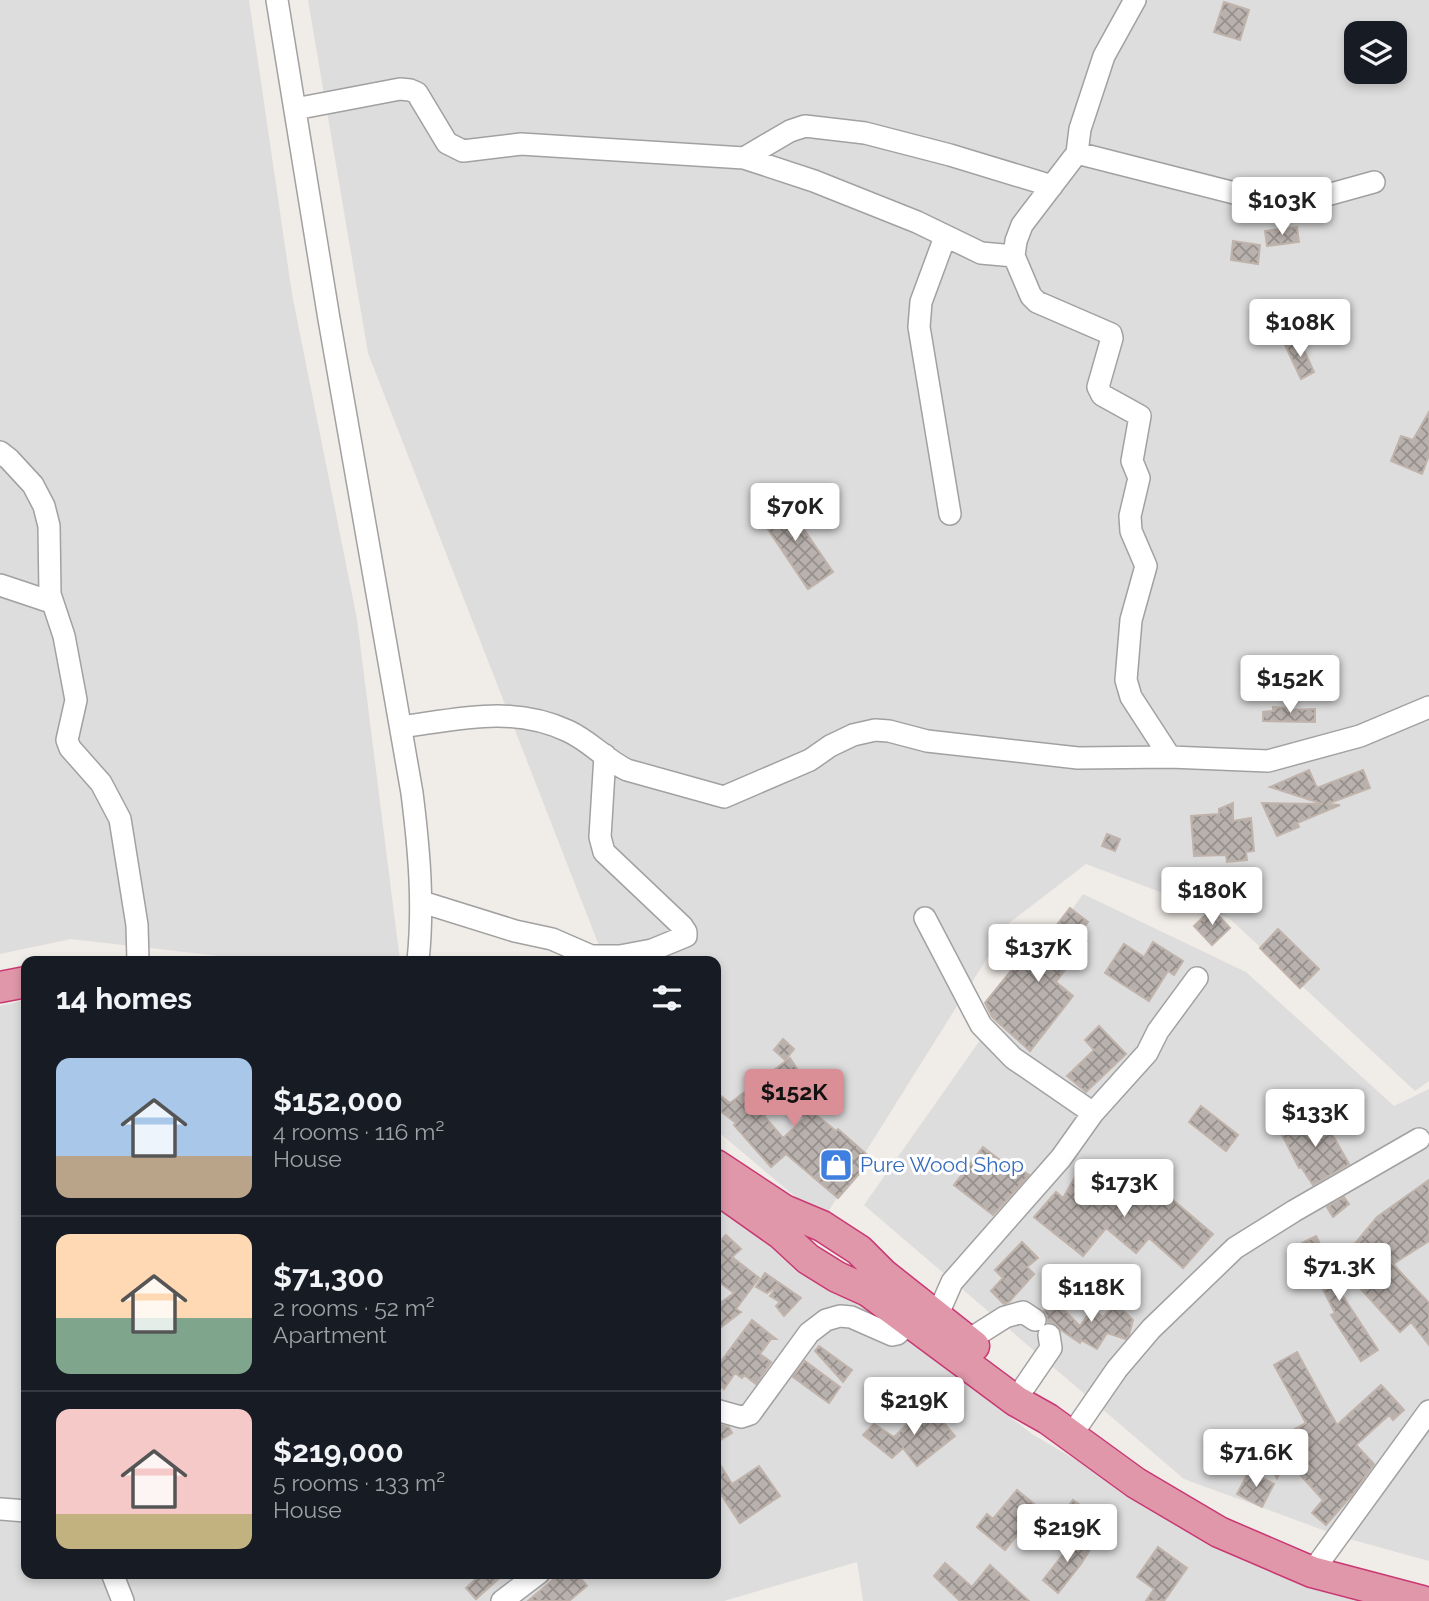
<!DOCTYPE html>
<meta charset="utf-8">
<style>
body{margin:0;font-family:Raleway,sans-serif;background:#20242c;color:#f1f3f6;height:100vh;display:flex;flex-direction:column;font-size:26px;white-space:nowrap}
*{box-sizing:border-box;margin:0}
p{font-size:23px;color:#9ea1a6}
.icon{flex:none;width:38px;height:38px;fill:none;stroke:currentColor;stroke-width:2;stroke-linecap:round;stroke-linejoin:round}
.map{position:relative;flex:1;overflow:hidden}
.panel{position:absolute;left:21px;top:956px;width:700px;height:623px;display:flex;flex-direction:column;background:#171b24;border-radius:14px;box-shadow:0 4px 10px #0003}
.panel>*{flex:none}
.fabs{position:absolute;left:1344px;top:21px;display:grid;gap:14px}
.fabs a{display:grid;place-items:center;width:63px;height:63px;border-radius:14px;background:#171b24;box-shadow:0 4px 10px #0003;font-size:35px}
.price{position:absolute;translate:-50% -60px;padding:0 16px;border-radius:7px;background:#fff;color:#222;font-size:23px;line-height:46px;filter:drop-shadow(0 2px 4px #0008)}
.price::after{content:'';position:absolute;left:50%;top:42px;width:21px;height:16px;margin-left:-10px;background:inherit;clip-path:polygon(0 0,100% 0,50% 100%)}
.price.active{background:#d98f95;color:#111}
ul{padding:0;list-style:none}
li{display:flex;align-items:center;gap:21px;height:175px;padding:0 35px}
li+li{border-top:2px solid #363941}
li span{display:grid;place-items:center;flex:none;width:196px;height:140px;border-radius:14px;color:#555}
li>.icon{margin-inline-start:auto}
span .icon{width:84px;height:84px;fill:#fffc;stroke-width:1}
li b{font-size:30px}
h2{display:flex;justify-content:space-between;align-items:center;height:84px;padding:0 35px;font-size:30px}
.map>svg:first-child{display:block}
</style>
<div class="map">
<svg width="1429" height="1601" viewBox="0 0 1429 1601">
<defs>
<pattern id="building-cross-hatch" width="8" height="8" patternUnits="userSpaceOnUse" patternTransform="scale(1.75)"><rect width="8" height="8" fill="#b9b1ad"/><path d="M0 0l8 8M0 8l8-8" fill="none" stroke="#96908c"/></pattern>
</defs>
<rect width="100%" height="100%" fill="#f0ece7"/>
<path fill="#dedddd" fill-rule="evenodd" d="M0,0h249l43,294 65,325 43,342h-138l-191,-22 -71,15z
M308,0h1121v1081l-14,10 -186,-173 -143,-54 -77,59 -186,297 -107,-90v-169h-111l-237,-608zM1356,33h39v39h-39z
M1083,894l163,78 148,134 35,-17v472l-87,-24 -158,-58 -320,-274z
M26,1000v573h690v-373l142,99 174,135 217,129 131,38h-517l-6,-39 -133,39h-724v-595z"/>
<path fill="url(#building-cross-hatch)" stroke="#c0b3ab" stroke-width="2" fill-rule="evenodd" d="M1224,2l25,8 -9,30 -26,-8z
M1297,227l2,15 -32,4 -2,-15z
M1233,241l27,4 -2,19 -27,-4z
M1299,339l15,33 -13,7 -16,-34z
M1429,412v43l-7,19 -31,-13 10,-25 12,4z
M781,496l52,76 -25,17 -51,-76z
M1273,707l16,1v2l26,-1v13l-52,-1v-9l10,-1z
M1309,770l8,18 46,-18 7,18 -43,16 13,1 -43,18 2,4 -22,9 -15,-33 61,1 -53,-17z
M1233,803v18l18,-3 3,33 -8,1 1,8 -20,2 -1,-7 -32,1 -3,-40 28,-2v-5z
M1107,834l13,5 -5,12 -13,-5z
M1070,908l18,14 -10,13 9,6 -31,41 17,14 -43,55 -38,-34 -7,-14 38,-47 6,5z
M1212,909l18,19 -18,17 -18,-19z
M1278,929l41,40 -19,19 -40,-40z
M1153,942l30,19 -9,14 -6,-4 -19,30 -44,-28 19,-29 20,13z
M1099,1026l27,28 -40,38 -19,-16 27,-26 -9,-10z
M783,1039l11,10 -9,11 -11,-10z
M790,1058l16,25 -5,3 20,22 -6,6 21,17 2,-2 34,30 -34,39 -52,-44 -15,13 -37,-42 2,-2 -20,-15v-16l14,11zM787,1098l18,20 -22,20 -19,-22z
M1201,1106l37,29 -12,16 -37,-29z
M1320,1113l29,51 -36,21 -12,-18 -2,1 -18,-35z
M983,1147l34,26 3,-4 9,6 -36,40 -39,-30z
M1139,1171l74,63 -30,34 -34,-30 -13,15 -30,-25 -23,28 -49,-39 22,-25 7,6 15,-26 36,30z
M1429,1180v61l-36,23 36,39v42l-18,-23 -11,10 -62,-68 39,-47z
M1344,1197l5,7 -16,13 -6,-10z
M726,1235l15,14 -9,8 27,21 -23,31 5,3 -25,19v-25l18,-13 -18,-13v-35z
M1316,1236l10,20 -6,5 58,89 -17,11 -30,-46 4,-2 -35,-69z
M1022,1242l16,16 -11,9 7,7 -25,28 -5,2 -13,-13 12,-13 -8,-8z
M765,1273l36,25 -17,18 -8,-10 4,-4 -10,-6 8,-11 -11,8 -11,-6z
M1055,1301l25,25 12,-17 11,8 13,-14 17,17 -4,15 -3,4 -19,-6 -10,16 -16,-9 -1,3 -19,-13 -7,-7 -6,-1 -4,-11z
M752,1320l24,19h-5l-11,15 11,8 -15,22 -12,-9 -2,3 -7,-5 -11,16 -8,-6v-15z
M819,1346l33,24 -9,12 -28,-31z
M1297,1352l40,73 44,-40 23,25 -11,10 -4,-5 -33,30 18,19 -22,31 -26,30 -14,-12 11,-13 -37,-41 -9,19 -17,-30 46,-25 -32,-58z
M805,1361l35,26 -11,16 -36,-26z
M928,1404l27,32 -38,30 -14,-18 -11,10 -29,-23 11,-11 20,13z
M716,1424l13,3 3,6 -16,10z
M716,1458l16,26 27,-18 21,30 -40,27 -24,-36z
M1249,1471l25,13 -12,23 -25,-13z
M1017,1490l22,18 -34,42 -28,-23 10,-13 6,5z
M1073,1500l13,9 -18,28 -14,-10z
M1072,1534l19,14 -10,16 -23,29 -15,-13 25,-32 -4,-3z
M1158,1547l29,21 -23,33h-18l8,-12 -17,-12z
M945,1563l27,24 18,-22 39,36h-69l-26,-25z
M482,1573h23l-29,26 -10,-11z
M561,1573h15l11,13 -18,15h-41z"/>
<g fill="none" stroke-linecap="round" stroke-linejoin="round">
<defs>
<path id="minor" d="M277,0l52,319 83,474c7,56 12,111 6,168
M1135,0l-31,56 -24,73 -3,24 -55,72 -6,16 -2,15 17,40 6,6 74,32 1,4 -14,49 4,8 38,21 -8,45 7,17 -9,38 1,15 15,35 -15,54 -5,60 5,17 39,60
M295,109l105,-20 10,1 7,3 30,50 16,8 58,-7 223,14 70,23 103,41 64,31 33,3
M1077,153l197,50 28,-1 72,-20
M744,158l46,-27 15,-5 60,7 85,22 102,31
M945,237l-24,65 -2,25 31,187
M0,452l9,7 24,26 11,21 5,20 1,68 14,42 12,64 -9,40 3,8 31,35 19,36 17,106 1,36
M0,585l51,17
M401,727c59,-8 111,-22 167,4 22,10 38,29 59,39l97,27 86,-37 20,-14 23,-11 22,-5 14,1 38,10 151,17 92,-1 98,4 92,-25 69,-29
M422,902l93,29 37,8 39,17h29l32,-6 34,-14v-4l-4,-6 -78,-74 -4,-15 5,-82
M925,918l56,107 32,33 80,55
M937,1316l15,-34 109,-124 32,-45 54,-60 11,-22 39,-53
M967,1341l38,-24 18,-5 12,8
M1025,1386l26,-38 -2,-13
M716,1410l25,7 9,-3 59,-81 17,-13 14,-4 11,1 41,18 5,-1 13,-11
M1070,1437l47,-68 34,-40 84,-81 59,-37 125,-72
M1,1509l25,2
M1312,1572l117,-161
M112,1573l11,28
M502,1601l37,-28"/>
<path id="highway" d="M0,987l26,-5
M716,1165l68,45 38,16 37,24 24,24 91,72
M716,1188l65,46 27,25 29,18 31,14 148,110 32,18 88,64 83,49 93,40 110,29"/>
</defs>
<use href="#minor" stroke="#a1a1a1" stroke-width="24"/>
<use href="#highway" stroke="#ca3874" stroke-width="33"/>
<use href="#minor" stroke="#fff" stroke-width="21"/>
<use href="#highway" stroke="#df97a9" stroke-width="30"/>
</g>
<defs>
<symbol id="shop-square" viewBox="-11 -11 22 22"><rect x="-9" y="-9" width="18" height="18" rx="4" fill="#3f7fe0" stroke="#fff"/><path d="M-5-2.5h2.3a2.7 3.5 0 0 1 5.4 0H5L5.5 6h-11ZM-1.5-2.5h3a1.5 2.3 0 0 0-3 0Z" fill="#fff"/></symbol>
</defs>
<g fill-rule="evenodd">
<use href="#shop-square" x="817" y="1146" width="38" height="38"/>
</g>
<g text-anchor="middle" stroke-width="6" stroke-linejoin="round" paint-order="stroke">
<g font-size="21" fill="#366cbe" stroke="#fff" text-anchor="start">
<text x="860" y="1172">Pure Wood Shop</text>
</g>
</g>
</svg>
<div class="fabs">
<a><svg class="icon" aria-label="layers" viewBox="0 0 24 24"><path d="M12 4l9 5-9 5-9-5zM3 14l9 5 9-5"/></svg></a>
</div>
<b class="price" style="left:1282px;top:237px">$103K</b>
<b class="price" style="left:1300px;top:359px">$108K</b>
<b class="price" style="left:795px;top:543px">$70K</b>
<b class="price" style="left:1290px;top:715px">$152K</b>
<b class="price" style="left:1212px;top:927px">$180K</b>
<b class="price" style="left:1038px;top:984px">$137K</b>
<b class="price active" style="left:794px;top:1129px">$152K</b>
<b class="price" style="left:1315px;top:1149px">$133K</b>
<b class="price" style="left:1124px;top:1219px">$173K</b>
<b class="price" style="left:1339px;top:1303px">$71.3K</b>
<b class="price" style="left:1091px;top:1324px">$118K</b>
<b class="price" style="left:914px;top:1437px">$219K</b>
<b class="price" style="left:1256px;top:1489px">$71.6K</b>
<b class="price" style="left:1067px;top:1564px">$219K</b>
<section class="panel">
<h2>14 homes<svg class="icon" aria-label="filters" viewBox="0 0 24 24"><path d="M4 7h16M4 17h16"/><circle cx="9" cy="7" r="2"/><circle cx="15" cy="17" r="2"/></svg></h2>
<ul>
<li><span style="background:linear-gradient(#a9c7e8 70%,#b9a48a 0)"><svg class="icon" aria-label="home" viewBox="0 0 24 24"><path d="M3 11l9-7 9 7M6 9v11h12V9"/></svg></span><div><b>$152,000</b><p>4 rooms · 116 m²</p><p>House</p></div></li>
<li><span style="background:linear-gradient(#ffd9b3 60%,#7fa58c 0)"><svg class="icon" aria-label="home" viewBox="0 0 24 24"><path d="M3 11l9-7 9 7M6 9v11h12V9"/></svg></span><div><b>$71,300</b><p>2 rooms · 52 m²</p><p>Apartment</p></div></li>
<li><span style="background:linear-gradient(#f6c9c9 75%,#c2b280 0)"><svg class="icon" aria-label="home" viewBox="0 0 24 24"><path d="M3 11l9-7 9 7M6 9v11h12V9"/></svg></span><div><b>$219,000</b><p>5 rooms · 133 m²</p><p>House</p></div></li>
</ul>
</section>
</div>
